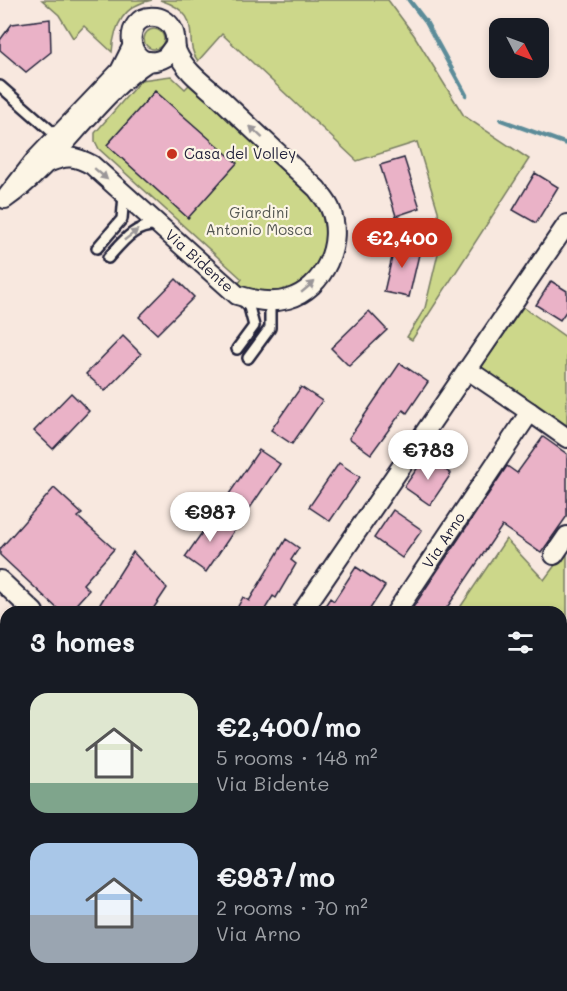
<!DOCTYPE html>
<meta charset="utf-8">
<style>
body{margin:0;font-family:Mali,sans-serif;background:#20242c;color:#f1f3f6;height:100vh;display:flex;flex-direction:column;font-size:22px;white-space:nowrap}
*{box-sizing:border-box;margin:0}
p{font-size:20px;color:#9ea1a6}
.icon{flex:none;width:33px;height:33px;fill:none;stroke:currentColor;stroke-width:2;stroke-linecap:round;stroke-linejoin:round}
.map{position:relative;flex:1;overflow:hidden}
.side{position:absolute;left:0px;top:606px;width:567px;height:386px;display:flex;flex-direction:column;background:#171b24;border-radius:18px 18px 0 0;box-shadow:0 3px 9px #0003}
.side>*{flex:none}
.needle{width:39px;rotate:132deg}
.fabs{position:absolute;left:489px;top:18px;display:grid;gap:12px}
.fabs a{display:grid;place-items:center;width:60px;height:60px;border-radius:12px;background:#171b24;box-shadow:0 3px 9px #0003;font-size:30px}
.price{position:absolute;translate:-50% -51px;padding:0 14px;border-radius:21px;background:#fff;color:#222;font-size:20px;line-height:39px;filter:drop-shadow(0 2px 3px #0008)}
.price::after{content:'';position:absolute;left:50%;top:36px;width:18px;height:14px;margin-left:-9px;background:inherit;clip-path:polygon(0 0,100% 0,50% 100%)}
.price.on{background:#c8321e;color:#fff}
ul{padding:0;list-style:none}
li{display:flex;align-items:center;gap:18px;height:150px;padding:0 30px}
li span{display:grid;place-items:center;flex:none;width:168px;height:120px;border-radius:18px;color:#555}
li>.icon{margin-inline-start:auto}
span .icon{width:72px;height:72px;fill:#fffc;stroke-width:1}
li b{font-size:26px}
h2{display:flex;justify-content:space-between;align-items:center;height:72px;padding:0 30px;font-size:26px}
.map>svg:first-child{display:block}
</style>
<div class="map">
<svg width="567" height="991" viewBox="0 0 567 991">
<rect width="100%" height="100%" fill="#f8e8df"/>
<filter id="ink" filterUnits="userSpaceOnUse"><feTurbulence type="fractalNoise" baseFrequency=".0167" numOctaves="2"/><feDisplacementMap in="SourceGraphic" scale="12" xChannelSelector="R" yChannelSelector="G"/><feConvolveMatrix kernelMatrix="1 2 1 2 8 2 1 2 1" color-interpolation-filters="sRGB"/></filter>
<g filter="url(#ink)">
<path fill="#f4d8d8" d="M130,986h62l-4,5h-61z"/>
<path fill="#ccd78a" stroke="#777c62" stroke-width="1.5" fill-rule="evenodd" d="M42,0h110c-28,5 -38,25 -40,52l-28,-26 -11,12 -14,-23z
M160,0h228l26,35 50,81 65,43 -117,181 -5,-3 18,-29 16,-67 -3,-30 -21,-69 -60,19 -135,-127 -24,27c-17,-21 9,-46 -38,-61z
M144 39a10 10 0 1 1 20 0a10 10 0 1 1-20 0Z
M171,76l14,13 5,-5 125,116c32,58 -16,111 -77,84l4,-5 -143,-130 -4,-8v-8l46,-53zM155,91l81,72 -48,55 -81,-73z
M523,307l44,31v91l-87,-60z
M506,539l38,41 23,-31v138l-6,7v-82h-104z
M567,690v110l-6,8v-110z
M561,978l6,5v8h-149l4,-5h139z
M331,986h88l-4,5h-89z"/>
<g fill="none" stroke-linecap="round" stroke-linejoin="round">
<path stroke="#5b8c99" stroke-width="4.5" d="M409,0l17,22 40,73
M501,120l66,24"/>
</g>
<path fill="#eab2c7" stroke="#22223b" stroke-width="1.5" d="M50,19l1,33 -25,20 -26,-22v-10l12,-16z
M155,91l82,72 -49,55 -81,-73z
M404,158l16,50 -24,8 -16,-51z
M535,173l23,14 -22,36 -23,-13z
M396,240l25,6 -12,51 -25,-5z
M176,279l18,18 -37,37 -18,-17z
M551,281l16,10v19l-7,10 -24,-15z
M369,311l18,19 -38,36 -18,-18z
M123,336l18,18 -36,37 -19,-17z
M400,363l28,19 -21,31 -4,-3 -32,44 -22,-16z
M301,387l21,14 -30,43 -21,-14z
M71,393l18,18 -36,38 -19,-18z
M543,437l24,17v62l-26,37 -39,-27 -58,86h-34l97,-146 10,7z
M259,450l21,14 -30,44 -21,-14z
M426,456l25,18 -21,31 -26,-18z
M339,463l21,14 -30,44 -21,-14z
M54,488l28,26 -4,3 36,32 -31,35 6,6 -20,22h-8l-61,-57v-6z
M393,510l29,20 -20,28 -28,-20z
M215,514l21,14 -30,44 -21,-15z
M286,539l13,9 -8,12 5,4 -20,34 -3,-2 -8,13 4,3h-34l8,-15 6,4z
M133,552l34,36 -16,24h-56z
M356,567l29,19 -17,26h-47l9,-14 4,3z"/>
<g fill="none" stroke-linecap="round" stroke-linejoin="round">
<defs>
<path id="lane" d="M0,86l58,51
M97,248l25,-29 2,-24
M108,258c15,-17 27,-34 51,-32
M237,349l17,-23 -5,-19 -8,-8
M248,358l22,-30v-27"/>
<g id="street">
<path d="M132,47l-12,24 -84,88 -31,40c55,-38 90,-103 144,-138"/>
<path id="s1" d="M50,162c17,-7 25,-6 42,3l145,130c17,5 33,9 51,4 36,-10 57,-57 42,-91 -3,-7 -9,-13 -13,-19 -31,-29 -63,-58 -94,-88 -16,-15 -37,-28 -46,-49 -3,-7 0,-15 -4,-22 -3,-7 -10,-12 -17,-13 -38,-5 -29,62 10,40l8,-11"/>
<path d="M530,412l37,26"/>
<path d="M554,555l13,-19"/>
<path d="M0,580l34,32"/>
<path d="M302,612l265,-388"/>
<path id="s2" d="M396,612l134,-200 -62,-42"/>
<path d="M0,757l6,5"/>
<path d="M0,989l34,-3"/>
</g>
<path id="secondary" d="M0,929l6,4
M74,986l7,5"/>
</defs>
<use href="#lane" stroke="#22223b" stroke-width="14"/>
<use href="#street" stroke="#22223b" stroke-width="22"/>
<use href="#secondary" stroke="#22223b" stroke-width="30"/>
<use href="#lane" stroke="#fcf5e5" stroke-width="9"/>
<use href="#street" stroke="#fcf5e5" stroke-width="18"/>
<use href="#secondary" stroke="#fcf5e5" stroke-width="26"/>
</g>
<defs><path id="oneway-solid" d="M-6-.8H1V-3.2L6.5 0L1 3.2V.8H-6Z" transform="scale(1.5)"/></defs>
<g fill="#9a9698">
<use href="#oneway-solid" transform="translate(256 132) rotate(-137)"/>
<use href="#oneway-solid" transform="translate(101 174) rotate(41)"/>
<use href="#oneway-solid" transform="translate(131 235) rotate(-38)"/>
<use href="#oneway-solid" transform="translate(308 287) rotate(-40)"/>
</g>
</g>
<circle fill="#c8321e" stroke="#fcf5e5" stroke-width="2" cx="172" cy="154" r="6"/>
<g text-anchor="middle" stroke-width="4.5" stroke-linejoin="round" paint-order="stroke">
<g font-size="15" fill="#22223b" stroke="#fcf5e5" text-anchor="start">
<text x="184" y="159">Casa del Volley</text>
</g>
<g font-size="15" fill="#555853" stroke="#fcf5e5">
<text x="259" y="218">Giardini<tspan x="259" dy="17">Antonio Mosca</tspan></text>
</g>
<g font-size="15" fill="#22223b" stroke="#fcf5e5">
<text dy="5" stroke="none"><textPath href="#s1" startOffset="188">Via Bidente</textPath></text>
<text dy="5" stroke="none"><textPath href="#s2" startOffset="86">Via Arno</textPath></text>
</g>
</g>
</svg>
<div class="fabs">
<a><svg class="needle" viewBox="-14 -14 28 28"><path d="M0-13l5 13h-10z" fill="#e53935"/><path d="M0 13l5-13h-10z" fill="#9ea1a6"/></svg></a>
</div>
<b class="price on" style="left:402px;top:269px">€2,400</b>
<b class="price" style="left:428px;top:481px">€783</b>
<b class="price" style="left:210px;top:543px">€987</b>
<section class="side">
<h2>3 homes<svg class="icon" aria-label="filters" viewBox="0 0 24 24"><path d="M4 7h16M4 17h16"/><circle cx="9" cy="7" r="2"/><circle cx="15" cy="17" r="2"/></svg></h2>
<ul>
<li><span style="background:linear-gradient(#dfe7d0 75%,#7fa58c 0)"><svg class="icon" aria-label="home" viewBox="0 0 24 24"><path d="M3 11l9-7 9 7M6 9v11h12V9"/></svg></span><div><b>€2,400/mo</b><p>5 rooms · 148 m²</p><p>Via Bidente</p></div></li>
<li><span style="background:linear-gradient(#a9c7e8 60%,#9aa5b1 0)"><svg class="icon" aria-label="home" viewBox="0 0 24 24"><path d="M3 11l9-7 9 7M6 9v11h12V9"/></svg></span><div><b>€987/mo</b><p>2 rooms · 70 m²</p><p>Via Arno</p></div></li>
</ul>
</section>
</div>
